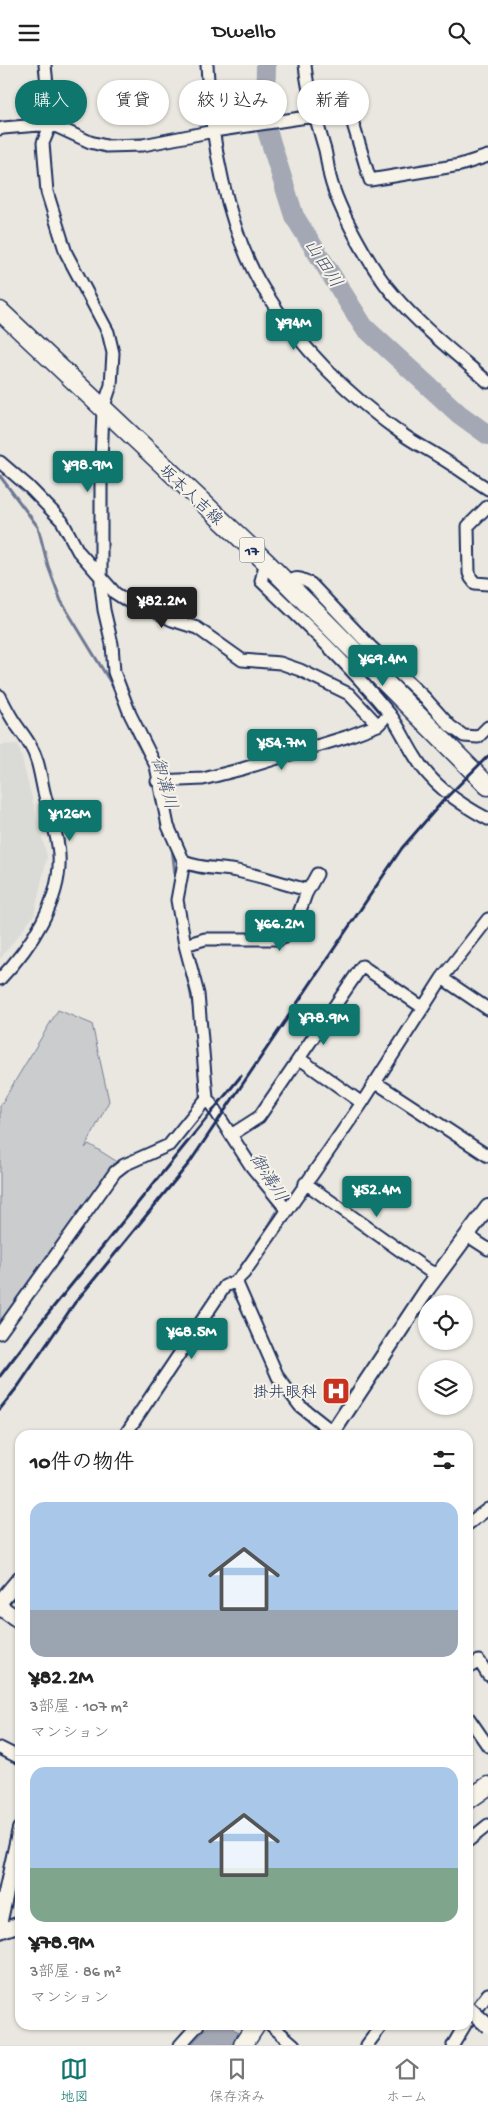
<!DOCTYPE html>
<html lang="ja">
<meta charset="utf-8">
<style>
body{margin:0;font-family:"Gochi Hand","Klee One",sans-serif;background:#f6f6f6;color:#222;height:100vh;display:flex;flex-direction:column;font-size:19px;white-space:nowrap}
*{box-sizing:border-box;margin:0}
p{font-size:16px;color:#767676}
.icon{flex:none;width:28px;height:28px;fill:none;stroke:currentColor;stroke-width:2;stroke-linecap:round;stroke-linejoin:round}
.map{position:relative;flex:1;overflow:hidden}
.details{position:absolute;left:15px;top:1365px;width:458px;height:600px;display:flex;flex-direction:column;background:#fff;border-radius:15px;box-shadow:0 1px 4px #0004}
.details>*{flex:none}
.top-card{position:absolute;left:15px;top:15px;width:459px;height:45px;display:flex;gap:10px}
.tools{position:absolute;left:418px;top:1230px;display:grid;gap:10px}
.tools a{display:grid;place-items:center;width:55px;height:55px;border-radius:50%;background:#fff;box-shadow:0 1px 4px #0004;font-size:25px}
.price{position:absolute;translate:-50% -42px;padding:0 11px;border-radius:5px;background:#0f766e;color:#fff;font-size:16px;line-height:32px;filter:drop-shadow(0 1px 2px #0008)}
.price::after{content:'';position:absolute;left:50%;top:30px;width:15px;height:11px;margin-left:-8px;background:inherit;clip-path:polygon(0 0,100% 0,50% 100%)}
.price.active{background:#222;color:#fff}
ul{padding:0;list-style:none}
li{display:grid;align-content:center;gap:10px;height:265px;padding:0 15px}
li+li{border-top:1px solid #e0e0e0}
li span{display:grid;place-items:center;height:155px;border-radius:15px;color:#555}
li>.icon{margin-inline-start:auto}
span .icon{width:90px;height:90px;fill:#fffc;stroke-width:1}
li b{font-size:21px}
h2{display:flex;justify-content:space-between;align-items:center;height:60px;padding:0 15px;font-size:21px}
.tag{padding:0 18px;border-radius:22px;background:#fff;box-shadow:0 1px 4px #0004;font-size:18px;line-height:45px}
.tag.active{background:#0f766e;color:#fff}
header{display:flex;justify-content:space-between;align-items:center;height:65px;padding:0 15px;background:#fff;font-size:22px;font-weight:600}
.tabs{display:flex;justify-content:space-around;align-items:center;height:70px;border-top:1px solid #e0e0e0;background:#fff;font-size:14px;color:#767676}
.tabs a{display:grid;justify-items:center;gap:2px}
.tabs .active{color:#0f766e}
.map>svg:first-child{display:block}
</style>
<header><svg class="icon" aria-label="menu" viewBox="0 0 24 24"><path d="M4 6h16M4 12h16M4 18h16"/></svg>Dwello<svg class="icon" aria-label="search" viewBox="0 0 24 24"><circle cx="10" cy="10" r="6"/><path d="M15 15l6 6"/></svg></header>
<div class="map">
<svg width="488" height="1980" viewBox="0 0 488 1980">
<rect width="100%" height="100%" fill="#eae7e0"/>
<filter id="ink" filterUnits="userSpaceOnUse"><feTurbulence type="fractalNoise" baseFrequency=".02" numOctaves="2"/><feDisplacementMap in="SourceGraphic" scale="10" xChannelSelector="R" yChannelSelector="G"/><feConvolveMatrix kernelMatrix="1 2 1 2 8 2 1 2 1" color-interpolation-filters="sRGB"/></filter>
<g filter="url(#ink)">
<path fill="#dadad6" d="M18,679l29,113 -13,58 -34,44v-214z"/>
<path fill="#cbcccd" stroke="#737e96" d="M58,945l34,14 17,77 -24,47 4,-4 27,17 -116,165v-220z"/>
<path fill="#a3a8b4" stroke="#6d7892" d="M209,1960h20l14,12 -6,8h-46z"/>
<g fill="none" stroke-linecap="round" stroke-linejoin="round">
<path stroke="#6d7892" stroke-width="3" d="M0,411l38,51 10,39 13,35 50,82 8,18
M131,662l5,14 8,14
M172,782l4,36
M187,909l7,36
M199,1003l1,30
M240,1203l28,-41 10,-17 -11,-16
M232,1226l10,16
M271,1310l4,10 11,11"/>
<path stroke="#a3a8b4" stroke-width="20" d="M266,0l-1,59 29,92 70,111 95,87 29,21"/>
<defs>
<path id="minor" d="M45,0l6,59 -8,19 4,49 19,61 42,79 5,21 -2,32 -8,24 -2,54v122l3,25 8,34 2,28 16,42 26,52 12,60 16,36 -7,38 8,45 13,49 9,104 44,68 36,44
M207,0c3,70 20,165 57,225 35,57 87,108 141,146 10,7 22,13 33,20 17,10 33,22 50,33
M305,0c3,29 12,57 20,85 2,9 3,18 5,27 8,32 41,92 63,117 28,33 63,60 95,88
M0,64l3,-1 48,-4 39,18 16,4 37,-1 71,-14 100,-15 34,-9 22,73 90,-15 28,-9
M0,397l29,25 33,34 16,30 37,42 17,11 17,4 23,12 25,8 45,32 38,3 20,7 49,24 29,31
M488,441l-20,20 1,47 2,5 4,5 13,1
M266,497l-5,19c44,42 89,85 128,132 11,14 17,30 27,45 16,27 45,47 72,61
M287,518c9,-7 14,-5 24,1l59,62 54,51 26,29 14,10 14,1 10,-10
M0,631c4,8 8,16 13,24 5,8 12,16 17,25 9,15 10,30 14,47 5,21 14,41 15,63 3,45 -29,93 -59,124
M157,716l46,-2 39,-10 104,-32 32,-12 5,-5
M184,797c20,8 32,5 53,9 24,5 47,13 71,19
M185,880l20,-6h76l11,-6 14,-39 11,-20
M442,913l46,31
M300,994l62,44
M375,1017l113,74
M231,1070l28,-18 103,-151 60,41
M305,1118l124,88 8,3
M468,1171l20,13
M236,1216l42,96 22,29 33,26
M0,1268l115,-161 9,-7 45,-20 38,-47
M125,1370l100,-149 11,-5 8,-8 118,-170 80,-125 46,-59
M468,1459l20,-15
M468,1603l11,-7 9,14
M468,1652l20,29
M0,1683l20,10
M468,1776l20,-16
M468,1956l20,-27
M271,1960l23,20
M180,1980l18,-20
M367,1980l15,-20
M453,1980l12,-20"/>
<path id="tertiary" d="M331,1370l97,-147 60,-81
M0,1537l20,-24
M0,1855l20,-91
M0,1866l20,-7"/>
<path id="secondary" d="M0,1542l20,14"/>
<path id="primary" d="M0,246l266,251 222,224"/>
<path id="trunk" d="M468,1735l20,-14
M243,1980l13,-20"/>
</defs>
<use href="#minor" stroke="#1b2f5e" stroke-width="15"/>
<use href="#tertiary" stroke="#1b2f5e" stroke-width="18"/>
<use href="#secondary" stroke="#1b2f5e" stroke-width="19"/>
<use href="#primary" stroke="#1b2f5e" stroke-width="21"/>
<use href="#trunk" stroke="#1b2f5e" stroke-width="21"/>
<use href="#minor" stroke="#f7f3e8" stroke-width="11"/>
<use href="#tertiary" stroke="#f7f3e8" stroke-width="14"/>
<use href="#secondary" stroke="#f7f3e8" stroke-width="15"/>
<use href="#primary" stroke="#f7f3e8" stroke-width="18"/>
<use href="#trunk" stroke="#f7f3e8" stroke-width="18"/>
<path stroke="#1b2f5e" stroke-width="3" d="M0,1311l46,-60 195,-240
M0,1344l19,-24 55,-81 116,-142 212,-314 41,-47 45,-45"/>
<defs>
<path id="tertiary-bridge" d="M468,1943l20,18"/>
</defs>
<use href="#tertiary-bridge" stroke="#1b2f5e" stroke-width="18" stroke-linecap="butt"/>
<use href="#tertiary-bridge" stroke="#f7f3e8" stroke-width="14"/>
</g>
</g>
<defs>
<symbol id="hospital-square" viewBox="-11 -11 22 22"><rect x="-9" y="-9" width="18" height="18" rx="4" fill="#c8321e" stroke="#f7f3e8"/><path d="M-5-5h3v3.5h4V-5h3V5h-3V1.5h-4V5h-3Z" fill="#fff"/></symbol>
</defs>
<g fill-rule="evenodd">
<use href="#hospital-square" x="320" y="1310" width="32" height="32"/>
</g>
<g text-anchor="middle" stroke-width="4" stroke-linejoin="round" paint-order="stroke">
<rect fill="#f7f3e8" stroke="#5d6a87" stroke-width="1" x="239.5" y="472.5" width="25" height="25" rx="4"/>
<g font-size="15" font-weight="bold" fill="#1b2f5e">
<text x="252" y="490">17</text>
</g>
<g font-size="16" fill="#1b2f5e" stroke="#f7f3e8">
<text transform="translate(192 429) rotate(43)" y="6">坂本人吉線</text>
</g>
<g font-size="16" fill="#1b2f5e" stroke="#f7f3e8" text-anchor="end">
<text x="317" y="1332">掛井眼科</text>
</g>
<g font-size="18" font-style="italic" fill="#445378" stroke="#f7f3e8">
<text transform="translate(324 198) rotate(57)" y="6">山田川</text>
<text transform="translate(165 718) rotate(74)" y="6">御溝川</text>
<text transform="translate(269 1112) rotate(58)" y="6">御溝川</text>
</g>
</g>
</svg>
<div class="tools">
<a><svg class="icon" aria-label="locate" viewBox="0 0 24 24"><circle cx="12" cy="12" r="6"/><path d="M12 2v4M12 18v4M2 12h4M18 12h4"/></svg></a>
<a><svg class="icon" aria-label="layers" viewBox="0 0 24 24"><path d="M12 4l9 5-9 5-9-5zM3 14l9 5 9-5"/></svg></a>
</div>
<b class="price" style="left:294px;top:286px">¥94M</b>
<b class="price" style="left:88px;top:428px">¥98.9M</b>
<b class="price active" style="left:162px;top:564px">¥82.2M</b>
<b class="price" style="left:383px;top:622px">¥69.4M</b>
<b class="price" style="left:282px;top:706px">¥54.7M</b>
<b class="price" style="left:70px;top:777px">¥126M</b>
<b class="price" style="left:280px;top:887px">¥66.2M</b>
<b class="price" style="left:324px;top:981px">¥78.9M</b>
<b class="price" style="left:377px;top:1153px">¥52.4M</b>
<b class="price" style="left:192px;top:1295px">¥68.5M</b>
<div class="top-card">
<a class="tag active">購入</a>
<a class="tag">賃貸</a>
<a class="tag">絞り込み</a>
<a class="tag">新着</a>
</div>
<section class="details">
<h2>10件の物件<svg class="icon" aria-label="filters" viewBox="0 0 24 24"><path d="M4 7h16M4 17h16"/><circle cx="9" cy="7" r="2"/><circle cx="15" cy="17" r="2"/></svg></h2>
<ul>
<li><span style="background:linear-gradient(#a9c7e8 70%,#9aa5b1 0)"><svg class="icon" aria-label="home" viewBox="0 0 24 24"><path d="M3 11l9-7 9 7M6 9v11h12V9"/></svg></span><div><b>¥82.2M</b><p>3部屋 · 107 m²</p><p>マンション</p></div></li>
<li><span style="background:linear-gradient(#a9c7e8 65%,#7fa58c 0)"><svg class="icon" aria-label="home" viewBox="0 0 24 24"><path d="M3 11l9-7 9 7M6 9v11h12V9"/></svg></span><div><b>¥78.9M</b><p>3部屋 · 86 m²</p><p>マンション</p></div></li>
</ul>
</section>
</div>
<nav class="tabs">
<a class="active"><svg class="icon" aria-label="map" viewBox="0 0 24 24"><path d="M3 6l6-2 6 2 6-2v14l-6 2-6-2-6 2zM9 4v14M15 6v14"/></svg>地図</a>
<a><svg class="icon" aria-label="saved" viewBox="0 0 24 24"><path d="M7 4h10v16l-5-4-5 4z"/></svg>保存済み</a>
<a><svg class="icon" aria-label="home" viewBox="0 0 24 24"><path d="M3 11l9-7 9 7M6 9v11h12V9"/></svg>ホーム</a>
</nav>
